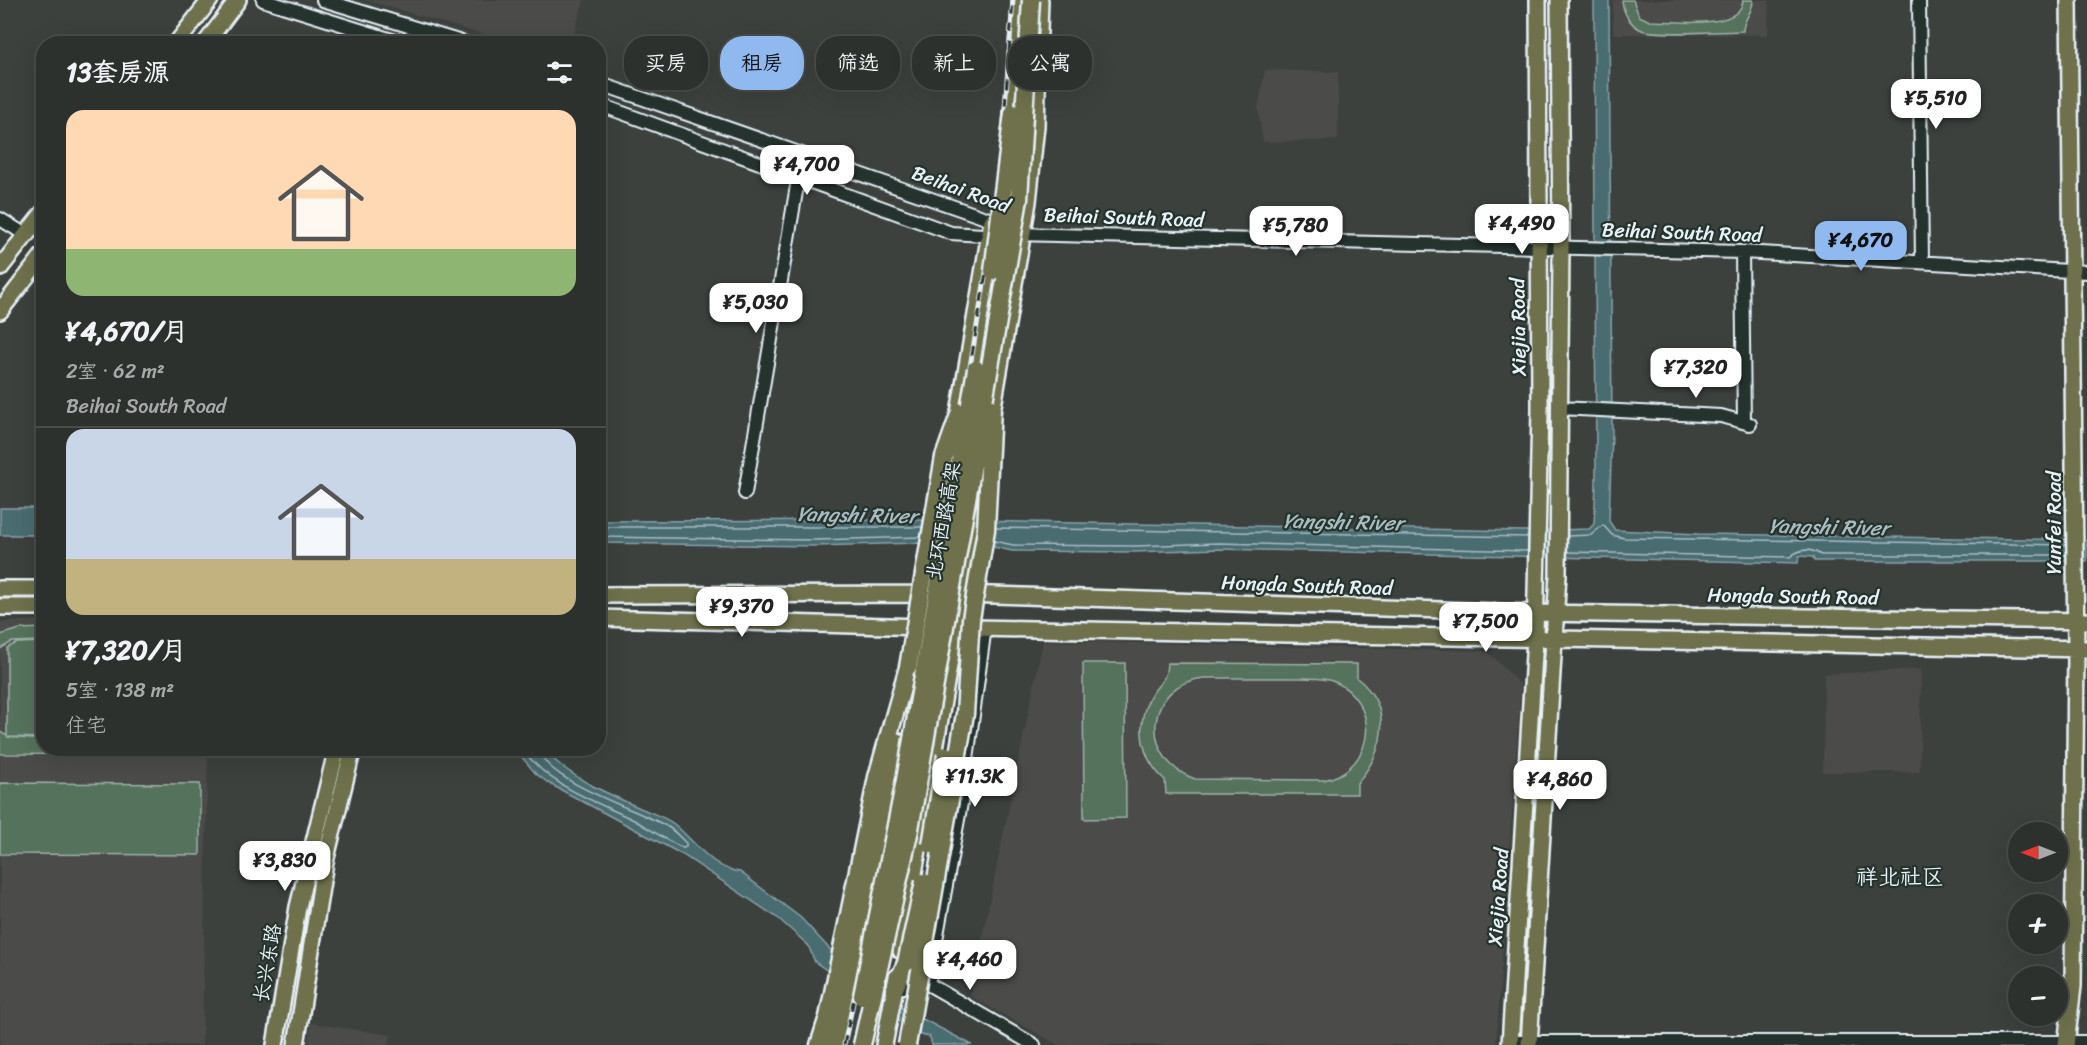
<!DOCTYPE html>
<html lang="zh">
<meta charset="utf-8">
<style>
body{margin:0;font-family:Sriracha,"LXGW WenKai TC",sans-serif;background:#393d3a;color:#f1f3f6;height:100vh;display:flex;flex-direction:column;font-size:22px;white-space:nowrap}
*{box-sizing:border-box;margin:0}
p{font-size:20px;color:#a7a9aa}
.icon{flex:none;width:33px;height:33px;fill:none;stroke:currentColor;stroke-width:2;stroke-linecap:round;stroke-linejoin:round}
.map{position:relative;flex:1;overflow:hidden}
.details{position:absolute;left:36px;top:36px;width:570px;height:720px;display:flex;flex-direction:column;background:#2d312e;border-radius:24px;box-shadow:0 6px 24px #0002,0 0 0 2px #484c4a}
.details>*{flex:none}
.top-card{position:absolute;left:624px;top:36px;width:570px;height:54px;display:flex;gap:12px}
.needle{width:39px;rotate:270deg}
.fabs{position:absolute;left:2008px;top:822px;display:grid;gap:12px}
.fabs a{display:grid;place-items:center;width:60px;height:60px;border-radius:50%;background:#2d312e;box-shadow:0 6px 24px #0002,0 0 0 2px #484c4a;font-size:30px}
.price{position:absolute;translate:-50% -51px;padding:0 14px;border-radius:12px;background:#fff;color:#222;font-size:20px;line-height:39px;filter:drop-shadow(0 2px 3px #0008)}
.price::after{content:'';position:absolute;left:50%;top:36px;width:18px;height:14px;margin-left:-9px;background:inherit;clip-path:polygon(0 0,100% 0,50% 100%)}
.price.selected{background:#90b9f0;color:#111}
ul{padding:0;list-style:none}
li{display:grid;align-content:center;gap:12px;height:318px;padding:0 30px}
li+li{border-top:2px solid #484c4a}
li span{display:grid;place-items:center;height:186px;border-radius:18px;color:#555}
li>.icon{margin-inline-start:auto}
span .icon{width:108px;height:108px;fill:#fffc;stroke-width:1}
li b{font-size:26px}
h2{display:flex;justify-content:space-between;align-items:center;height:72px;padding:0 30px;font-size:26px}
.tag{padding:0 21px;border-radius:24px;background:#2d312e;box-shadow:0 6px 24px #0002,0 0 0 2px #484c4a;font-size:21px;line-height:54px}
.tag.selected{background:#90b9f0;color:#111}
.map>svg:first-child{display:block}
</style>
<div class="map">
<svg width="2087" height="1045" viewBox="0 0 2087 1045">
<rect width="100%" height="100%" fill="#3c413e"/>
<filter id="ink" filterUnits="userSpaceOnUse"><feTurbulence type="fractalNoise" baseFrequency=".0167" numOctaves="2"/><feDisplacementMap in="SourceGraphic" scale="12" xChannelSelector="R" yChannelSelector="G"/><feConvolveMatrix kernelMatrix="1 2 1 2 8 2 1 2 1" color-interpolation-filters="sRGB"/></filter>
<g filter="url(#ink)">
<path fill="#4b4b4a" d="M366,0h218l-13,43 -56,1z
M1613,0h156l-1,35 -155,-1z
M1265,70l73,2v68l-75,2 -5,-33z
M43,620l1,128 164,1 -6,296h-202v-423z
M1043,641l444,10 34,34 -25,360h-438l-88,-49z
M1921,669l-1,103h-97l1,-98z
M311,1023l80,12 -2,10h-81z"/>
<path fill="#54725b" stroke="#9eb2aa" stroke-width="1.5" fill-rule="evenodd" d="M1622,0h11l6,16 11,5c22,0 91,10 93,-21h10c0,13 -10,19 -10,31 -20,0 -85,5 -101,-1 -12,-5 -19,-17 -20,-30z
M43,628v13l-31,1 -12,7v-14l20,-6z
M43,642v96l-36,-1 36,3 1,8h135v7l-179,-1v-22l7,4v-88l10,-5z
M1083,663h42l1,155 -42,1z
M1167,663l190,1v14c37,30 28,73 0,105v11h-191l-1,-14c-23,-20 -30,-53 -16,-81 8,-17 17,-14 18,-36zM1204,678c28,0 56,0 83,0 14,0 29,-1 42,2 27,8 44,38 35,65 -6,19 -21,31 -40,35l-129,-1c-56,-19 -51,-95 9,-101z
M0,783l200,1v71l-200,-1z"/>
<path fill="#4a6c71" stroke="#89a1a7" stroke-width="1.5" d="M1594,0h15l3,433 -3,88 6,9 83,4 389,6v21h-273l-1,-4 -14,-1 -1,7 -580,-14 -83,3 -123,-1 -23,-5 -73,-3 -100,3 -217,-3v-22l316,-1 610,11 64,-2 5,-5 2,-40z
M0,508h43v27h-43z
M515,749h28c27,29 61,43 97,59 11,5 25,9 34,16 19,15 39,46 66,48l61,46 47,51 52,38 72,38h-40l-2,-8 -9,-2 -106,-73 -7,-17 -29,-26 -96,-64 -133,-71 -14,-10z"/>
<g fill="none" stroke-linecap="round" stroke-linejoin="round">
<path stroke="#a9bcc2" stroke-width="1.5" d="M598,527h324
M996,528l532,9
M1567,536l24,-1 12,-10 9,10 12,3 442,7
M598,537l218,3 104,-3
M994,541l19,4 122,1 83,-3 310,8
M1567,552l223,5c9,-8 20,-9 31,-2h245
M522,748c25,37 70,52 108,70 18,9 34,22 53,30l3,-1v-4c-6,-5 -11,-12 -18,-16 -26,-16 -126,-46 -129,-79"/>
<defs>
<path id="minor" d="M263,0l142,44
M323,0l145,44
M1919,0l3,261
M598,83l402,140
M598,104l353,129 47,3
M0,219l26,16
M1015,234l727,18 345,20
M1742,252l2,170
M1559,408l162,8 29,8
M745,493l53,-313
M928,984l33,-181 24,-176
M895,988l33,-4 106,61
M1510,1042h577"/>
<path id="major" d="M176,44l34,-44
M205,44l33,-44
M0,268l44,-56
M0,311l44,-57
M991,418l37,-216 8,-76 4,-126
M957,425l35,-204
M0,589h44
M598,595l364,-1 574,19 551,8
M0,607h44
M598,618l326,9 1163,22
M901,951l82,-488
M275,1045l23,-138 39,-159
M296,1045l29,-183 28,-114
M884,1045l13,-68
M1510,1045l25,-407 5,-229 -2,-409
M1529,1045l29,-470 3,-327 -2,-248
M2066,1045l7,-59 3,-337 -7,-649"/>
<path id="highway" d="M1013,113l8,-113
M976,369l17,-98
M895,988l11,-25
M819,1045l9,-28 49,-240 31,-110
M835,1045l21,-93 40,-211"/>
</defs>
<use href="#minor" stroke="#e8f1f8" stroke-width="16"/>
<use href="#major" stroke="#e8f1f8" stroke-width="20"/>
<use href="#highway" stroke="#e8f1f8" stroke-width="21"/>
<use href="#minor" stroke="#26332d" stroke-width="12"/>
<use href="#major" stroke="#6e714b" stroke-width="15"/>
<use href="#highway" stroke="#6e714b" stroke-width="16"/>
<defs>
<path id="rail" d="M844,1045l52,-243 102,-600 15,-202
M855,1045l53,-239 101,-606 16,-200"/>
</defs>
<use href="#rail" stroke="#e8f1f8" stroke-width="5"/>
<use href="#rail" stroke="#26332d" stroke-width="3" stroke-dasharray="9" stroke-linecap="butt"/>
<defs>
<path id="highway-bridge" d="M993,271l20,-158
M908,667l36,-210 16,-45
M931,845l15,-90
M906,963l18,-81
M862,996l43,-216 71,-411
M862,1045l48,-216 109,-630 12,-199
M907,1045l58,-331 6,-95 15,-89 6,-122"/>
</defs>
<use href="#highway-bridge" stroke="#e8f1f8" stroke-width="21" stroke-linecap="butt"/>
<use href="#highway-bridge" stroke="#6e714b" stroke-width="16"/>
</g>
</g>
<g text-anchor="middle" stroke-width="4.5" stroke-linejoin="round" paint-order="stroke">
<g font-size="20" fill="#e8f1f8" stroke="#26332d">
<text transform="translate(961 189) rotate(20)" y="7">Beihai Road</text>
<text transform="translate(1124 217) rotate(2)" y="7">Beihai South Road</text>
<text transform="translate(1682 232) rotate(2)" y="7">Beihai South Road</text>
<text transform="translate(1518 327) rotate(-91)" y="7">Xiejia Road</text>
<text transform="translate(943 521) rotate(-80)" y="7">北环西路高架</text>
<text transform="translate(2054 523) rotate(-90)" y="7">Yunfei Road</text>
<text transform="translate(1307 585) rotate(2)" y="7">Hongda South Road</text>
<text transform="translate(1793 596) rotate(1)" y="7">Hongda South Road</text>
<text transform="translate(1498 897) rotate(-86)" y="7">Xiejia Road</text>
<text transform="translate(267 963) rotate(-80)" y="7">长兴东路</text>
</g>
<g font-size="21" font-style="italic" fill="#a9bcc2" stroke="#26332d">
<text transform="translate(857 515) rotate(1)" y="7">Yangshi River</text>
<text transform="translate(1343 522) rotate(1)" y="7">Yangshi River</text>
<text transform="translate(1829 527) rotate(1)" y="7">Yangshi River</text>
</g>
<g font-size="22" fill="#e8f1f8" stroke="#26332d">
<text x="1900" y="884">祥北社区</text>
</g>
</g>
</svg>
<div class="fabs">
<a><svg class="needle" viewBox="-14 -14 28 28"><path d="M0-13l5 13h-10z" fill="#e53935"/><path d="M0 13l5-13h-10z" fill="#a7a9aa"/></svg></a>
<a>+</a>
<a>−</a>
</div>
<b class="price" style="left:1936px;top:130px">¥5,510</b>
<b class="price" style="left:807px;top:196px">¥4,700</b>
<b class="price" style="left:1522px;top:255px">¥4,490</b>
<b class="price" style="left:1296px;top:257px">¥5,780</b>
<b class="price selected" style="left:1861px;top:272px">¥4,670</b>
<b class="price" style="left:756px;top:334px">¥5,030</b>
<b class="price" style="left:1696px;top:399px">¥7,320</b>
<b class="price" style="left:742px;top:638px">¥9,370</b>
<b class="price" style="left:1486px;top:653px">¥7,500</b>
<b class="price" style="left:975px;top:808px">¥11.3K</b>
<b class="price" style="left:1560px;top:811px">¥4,860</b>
<b class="price" style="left:285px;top:892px">¥3,830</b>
<b class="price" style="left:970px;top:991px">¥4,460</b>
<div class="top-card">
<a class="tag">买房</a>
<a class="tag selected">租房</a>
<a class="tag">筛选</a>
<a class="tag">新上</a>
<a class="tag">公寓</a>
</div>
<section class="details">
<h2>13套房源<svg class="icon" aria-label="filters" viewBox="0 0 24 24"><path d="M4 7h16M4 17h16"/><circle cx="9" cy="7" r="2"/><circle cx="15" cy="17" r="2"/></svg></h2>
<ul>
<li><span style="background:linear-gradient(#ffd9b3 75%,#8fb573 0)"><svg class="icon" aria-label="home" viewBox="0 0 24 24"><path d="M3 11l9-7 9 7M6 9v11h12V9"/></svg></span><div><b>¥4,670/月</b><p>2室 · 62 m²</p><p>Beihai South Road</p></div></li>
<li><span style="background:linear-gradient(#c9d6e8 70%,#c2b280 0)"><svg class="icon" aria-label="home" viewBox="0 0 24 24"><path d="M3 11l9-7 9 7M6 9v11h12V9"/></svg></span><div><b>¥7,320/月</b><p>5室 · 138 m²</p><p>住宅</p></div></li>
</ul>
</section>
</div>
